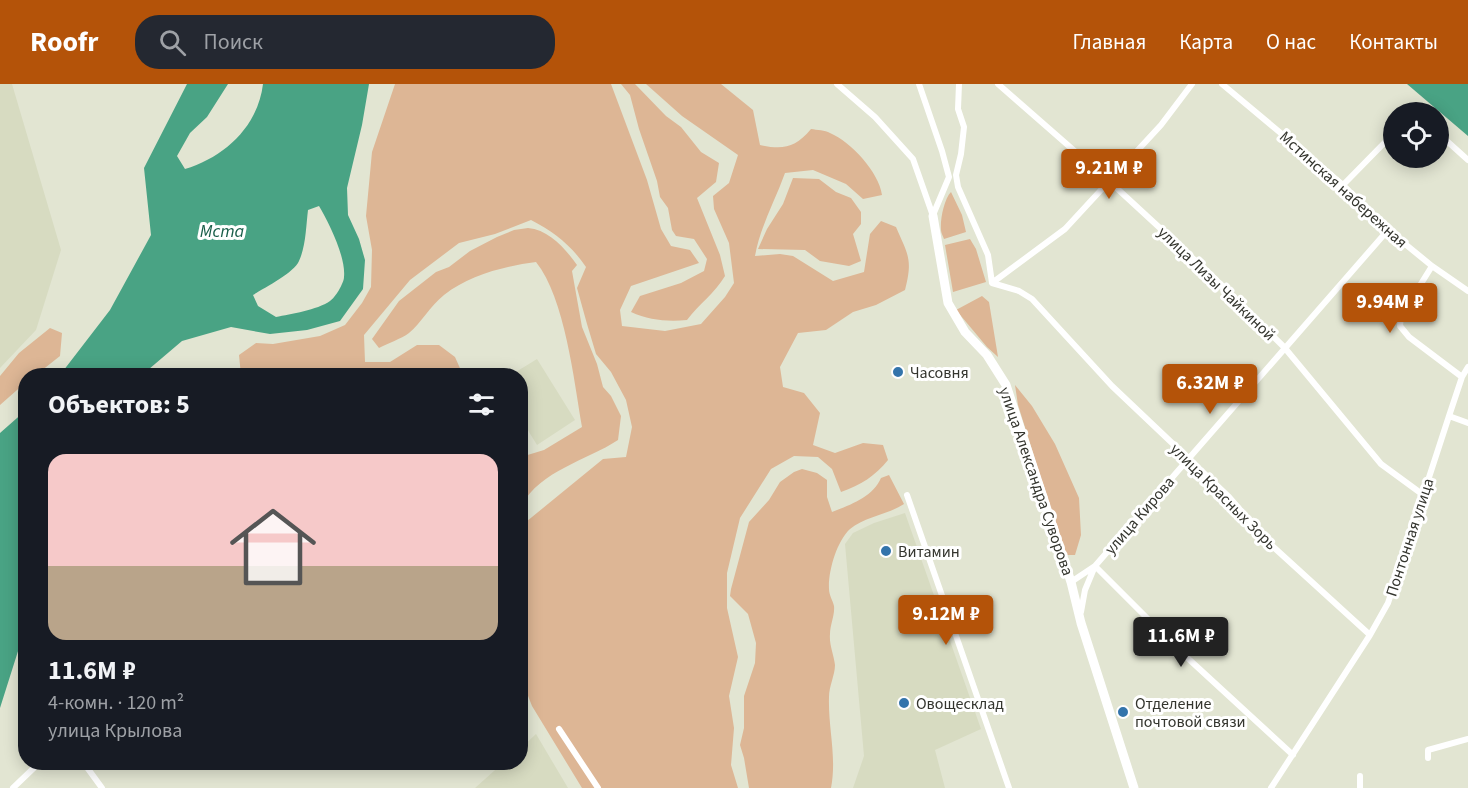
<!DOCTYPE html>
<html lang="ru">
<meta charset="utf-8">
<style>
body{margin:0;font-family:"Source Sans 3",sans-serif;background:#242831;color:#f1f3f6;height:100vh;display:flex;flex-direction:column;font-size:22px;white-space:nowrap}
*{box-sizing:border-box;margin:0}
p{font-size:20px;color:#9ea1a6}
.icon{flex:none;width:33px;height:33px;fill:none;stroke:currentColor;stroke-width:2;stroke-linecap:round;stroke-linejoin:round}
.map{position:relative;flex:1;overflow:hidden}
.side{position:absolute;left:18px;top:284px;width:510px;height:402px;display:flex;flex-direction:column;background:#171b24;border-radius:24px;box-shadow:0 3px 15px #0003}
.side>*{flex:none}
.buttons{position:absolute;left:1383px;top:18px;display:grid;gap:12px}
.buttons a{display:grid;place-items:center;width:66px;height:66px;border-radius:50%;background:#171b24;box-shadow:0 3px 15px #0003;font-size:30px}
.price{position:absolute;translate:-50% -51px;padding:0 14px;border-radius:6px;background:#b45309;color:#fff;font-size:20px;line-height:39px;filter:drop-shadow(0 2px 3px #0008)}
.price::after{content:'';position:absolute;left:50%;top:36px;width:18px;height:14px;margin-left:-9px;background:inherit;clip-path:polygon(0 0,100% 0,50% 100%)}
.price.current{background:#222;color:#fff}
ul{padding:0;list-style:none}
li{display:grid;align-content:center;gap:12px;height:318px;padding:0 30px}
li span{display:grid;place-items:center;height:186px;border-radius:18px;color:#555}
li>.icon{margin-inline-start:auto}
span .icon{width:108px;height:108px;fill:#fffc;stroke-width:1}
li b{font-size:26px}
h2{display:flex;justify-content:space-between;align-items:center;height:72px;padding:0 30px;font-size:26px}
header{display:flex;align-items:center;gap:36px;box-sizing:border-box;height:84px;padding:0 30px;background:#b45309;color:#fff}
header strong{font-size:28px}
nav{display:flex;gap:33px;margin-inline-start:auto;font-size:21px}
.search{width:420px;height:54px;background:#242831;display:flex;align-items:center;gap:15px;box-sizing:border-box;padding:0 21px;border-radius:24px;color:#9ea1a6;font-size:22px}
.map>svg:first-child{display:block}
</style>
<header>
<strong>Roofr</strong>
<div class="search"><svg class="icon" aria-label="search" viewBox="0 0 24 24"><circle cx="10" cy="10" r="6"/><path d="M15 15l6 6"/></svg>Поиск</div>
<nav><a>Главная</a><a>Карта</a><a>О нас</a><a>Контакты</a></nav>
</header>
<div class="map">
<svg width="1468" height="704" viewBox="0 0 1468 704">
<rect width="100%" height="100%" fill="#e2e5d2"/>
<path fill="#d7dbc1" d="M0,0h12l49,166 -25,80 -36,38z
M537,275l38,61 -38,25 -16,-26 -1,-44h-9z
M905,429l76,216 -46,21 10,38h-92l11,-32 -19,-212 8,-11 21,-10z
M536,650l32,54h-93l29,-26h16l1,-14z"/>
<path fill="#ddb695" d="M395,0h216l36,96 14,49 10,17 19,4 9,13 -68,23 -11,24 2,16 43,5 36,-7 24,-27 9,-14 -5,-40 -15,-34 -1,-13 16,-13 9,-28 -56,-39 -36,-32h75l32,26 7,35c23,5 35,3 51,-16 6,1 14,1 19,4 21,9 49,39 52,62l-19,4 -17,-15 -33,-14 -28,3c-10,28 -25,54 -30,83l25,-2 13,2 40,25 31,-9 6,-38 11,-13 15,6c12,28 17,32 9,63l-29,15 -23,7 -27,18 -28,3 -18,34 3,20 21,6 16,20 -7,32 22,8 28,-10 20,2 5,15c-13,16 -27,25 -47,32l-9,-23 -14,-12 -24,-1 -23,13 -31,49 -13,55v35l11,49 -9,39 5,32 -3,37 7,23h-156l-50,-82 -11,-28v-152l82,-67 23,-2 6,-30 -6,-27 -15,-28 -15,-18 -9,-30 -10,-36 9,-21c-15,-22 -32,-35 -55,-47l-36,14 -36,9 -49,37 -46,55 1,27h25l27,-17h22l16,12 8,18h-222l-2,-20 17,-12 17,1 47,-8 25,-11 17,-22 9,-16 1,-37 -6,-34 6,-64z
M621,0h14l31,32 15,11 20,25 18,11 -3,19 -19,16 23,57 5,21c-10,17 -26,28 -38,44 -20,2 -38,0 -56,-8l9,-16 41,-13 23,-12 3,-12 -13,-20 -18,-3 -4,-6 -4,-22 -8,-11 -3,-16 -18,-52 -9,-34z
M793,94l26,1 17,13 15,6 10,14v12l-8,10 8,27 -12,5 -29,-5 -15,-11 -47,-1 9,-20 16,-25z
M951,108l11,23 4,17 -22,7c-1,-3 -3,-6 -3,-9 -1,-10 3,-31 10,-38z
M528,144c21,2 37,20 49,37l-5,6 10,56 15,37 6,23 8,9 10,20 -3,24c-32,21 -77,30 -97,66v-49l23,-7 38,-23c-8,-46 -17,-129 -46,-165 -31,4 -67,13 -92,33 -14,11 -23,28 -35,38 -8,6 -21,10 -30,15l-7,-9 27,-38 37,-29 13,-5 21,-16 27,-14 17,-7z
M970,155l6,10 10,33 -33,10 -8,-47z
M982,212l7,6 9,55 -11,-10 -31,-37z
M50,244l12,5 -2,23 -24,19h-10l-1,8 -25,22v-29l19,-23z
M1015,301l17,21 23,38 24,54 2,37 -6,20h-10l-47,-150z
M802,385l15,4 10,7v17l5,15c18,-7 41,-15 49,-34l8,-3 15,29c-17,11 -40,13 -54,25 -13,12 -22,42 -21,60 0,6 4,12 5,17 1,9 -4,19 -4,28 -1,11 4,21 5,31 0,10 -6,21 -6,32 -1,31 8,60 2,91h-82l-5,-30 -4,-13 4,-17v-32l11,-33 1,-20 -8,-29 -18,-18 1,-7 18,-67 20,-22 11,-18 14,-10z"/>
<path fill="#49a384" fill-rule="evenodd" d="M187,0h41l-21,33 -17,16 -13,23 8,13c40,-12 73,-43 78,-85h106l-7,41 -15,63 1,27 11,24 6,21 -2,29 -23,32 -33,9 -37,4 -39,-7 -49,14 -40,34h-82l50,-65 41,-75 -7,-67zM319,122c10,17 27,51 25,71 0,6 -9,21 -14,24 -13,9 -39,13 -54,16l-18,-11 -5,-11c11,-7 41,-22 46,-34 7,-15 7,-35 9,-51z
M1407,0h61v52z
M25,327v218l-25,79v-275z"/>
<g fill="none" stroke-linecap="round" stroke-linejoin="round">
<path stroke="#fff" stroke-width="6" d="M837,0l38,33 38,42 20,57
M919,0l23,67 7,26 -16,38
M959,0l-1,25 6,18 -3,27 -5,21 2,12 30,68 4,28 27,8 13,8 80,87 117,111 39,45 102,93
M998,0l112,98 102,94 72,71 97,117 41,30
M1222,0l121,101 45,45 44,36 36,25
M1413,28l2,-1 2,1
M1438,49l30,27
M1343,101l51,-52
M1432,182l-31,50 -1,10 9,11 53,40
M992,199l73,-54 96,-104 31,-41
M1449,332l19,7
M907,411l102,293
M1071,498l24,-16 86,86 112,103
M1081,528l4,-22 10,-24 293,-336
M559,645l39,59
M1428,674v-8l40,-11
M83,678l19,26
M1360,692v12
M13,704l27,-26
M1271,704l99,-153 18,-32 61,-187 13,-39 6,-10"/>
<path stroke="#fff" stroke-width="9" d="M933,132l15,87 17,29 22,23 19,30 65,197 10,41 53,165"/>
</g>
<g fill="#3374ab" stroke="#fff" stroke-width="2">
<circle cx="898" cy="288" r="6"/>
<circle cx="886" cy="467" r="6"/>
<circle cx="904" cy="619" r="6"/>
<circle cx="1123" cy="628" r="6"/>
</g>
<g text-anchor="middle" stroke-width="6" stroke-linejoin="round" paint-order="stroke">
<g font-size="16" fill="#34352e" stroke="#fff">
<text transform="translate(1344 105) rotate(42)" y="6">Мстинская набережная</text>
<text transform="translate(1217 199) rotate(44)" y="6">улица Лизы Чайкиной</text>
<text transform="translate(1037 397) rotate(71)" y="6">улица Александра Суворова</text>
<text transform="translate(1224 412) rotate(45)" y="6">улица Красных Зорь</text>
<text transform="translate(1139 431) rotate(-49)" y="6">улица Кирова</text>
<text transform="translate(1409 453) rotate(-72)" y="6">Понтонная улица</text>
</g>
<g font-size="16" fill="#34352e" stroke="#fff" text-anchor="start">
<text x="910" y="294">Часовня</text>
<text x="898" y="473">Витамин</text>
<text x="916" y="625">Овощесклад</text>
<text x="1135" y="625">Отделение<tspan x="1135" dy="18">почтовой связи</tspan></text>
</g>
<g font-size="18" font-style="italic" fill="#195e49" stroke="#fff">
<text x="222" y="153">Мста</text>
</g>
</g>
</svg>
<div class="buttons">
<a><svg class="icon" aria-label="locate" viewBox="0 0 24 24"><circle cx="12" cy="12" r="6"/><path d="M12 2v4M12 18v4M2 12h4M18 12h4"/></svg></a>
</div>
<b class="price" style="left:1109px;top:116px">9.21M ₽</b>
<b class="price" style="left:1390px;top:250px">9.94M ₽</b>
<b class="price" style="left:1210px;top:331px">6.32M ₽</b>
<b class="price" style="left:946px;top:562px">9.12M ₽</b>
<b class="price current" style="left:1181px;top:584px">11.6M ₽</b>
<section class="side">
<h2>Объектов: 5<svg class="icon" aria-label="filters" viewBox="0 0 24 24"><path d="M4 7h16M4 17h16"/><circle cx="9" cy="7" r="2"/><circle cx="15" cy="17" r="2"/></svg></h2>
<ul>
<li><span style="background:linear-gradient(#f6c9c9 60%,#b9a48a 0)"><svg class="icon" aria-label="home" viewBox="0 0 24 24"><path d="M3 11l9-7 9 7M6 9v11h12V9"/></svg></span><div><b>11.6M ₽</b><p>4-комн. · 120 m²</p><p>улица Крылова</p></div></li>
</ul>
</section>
</div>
